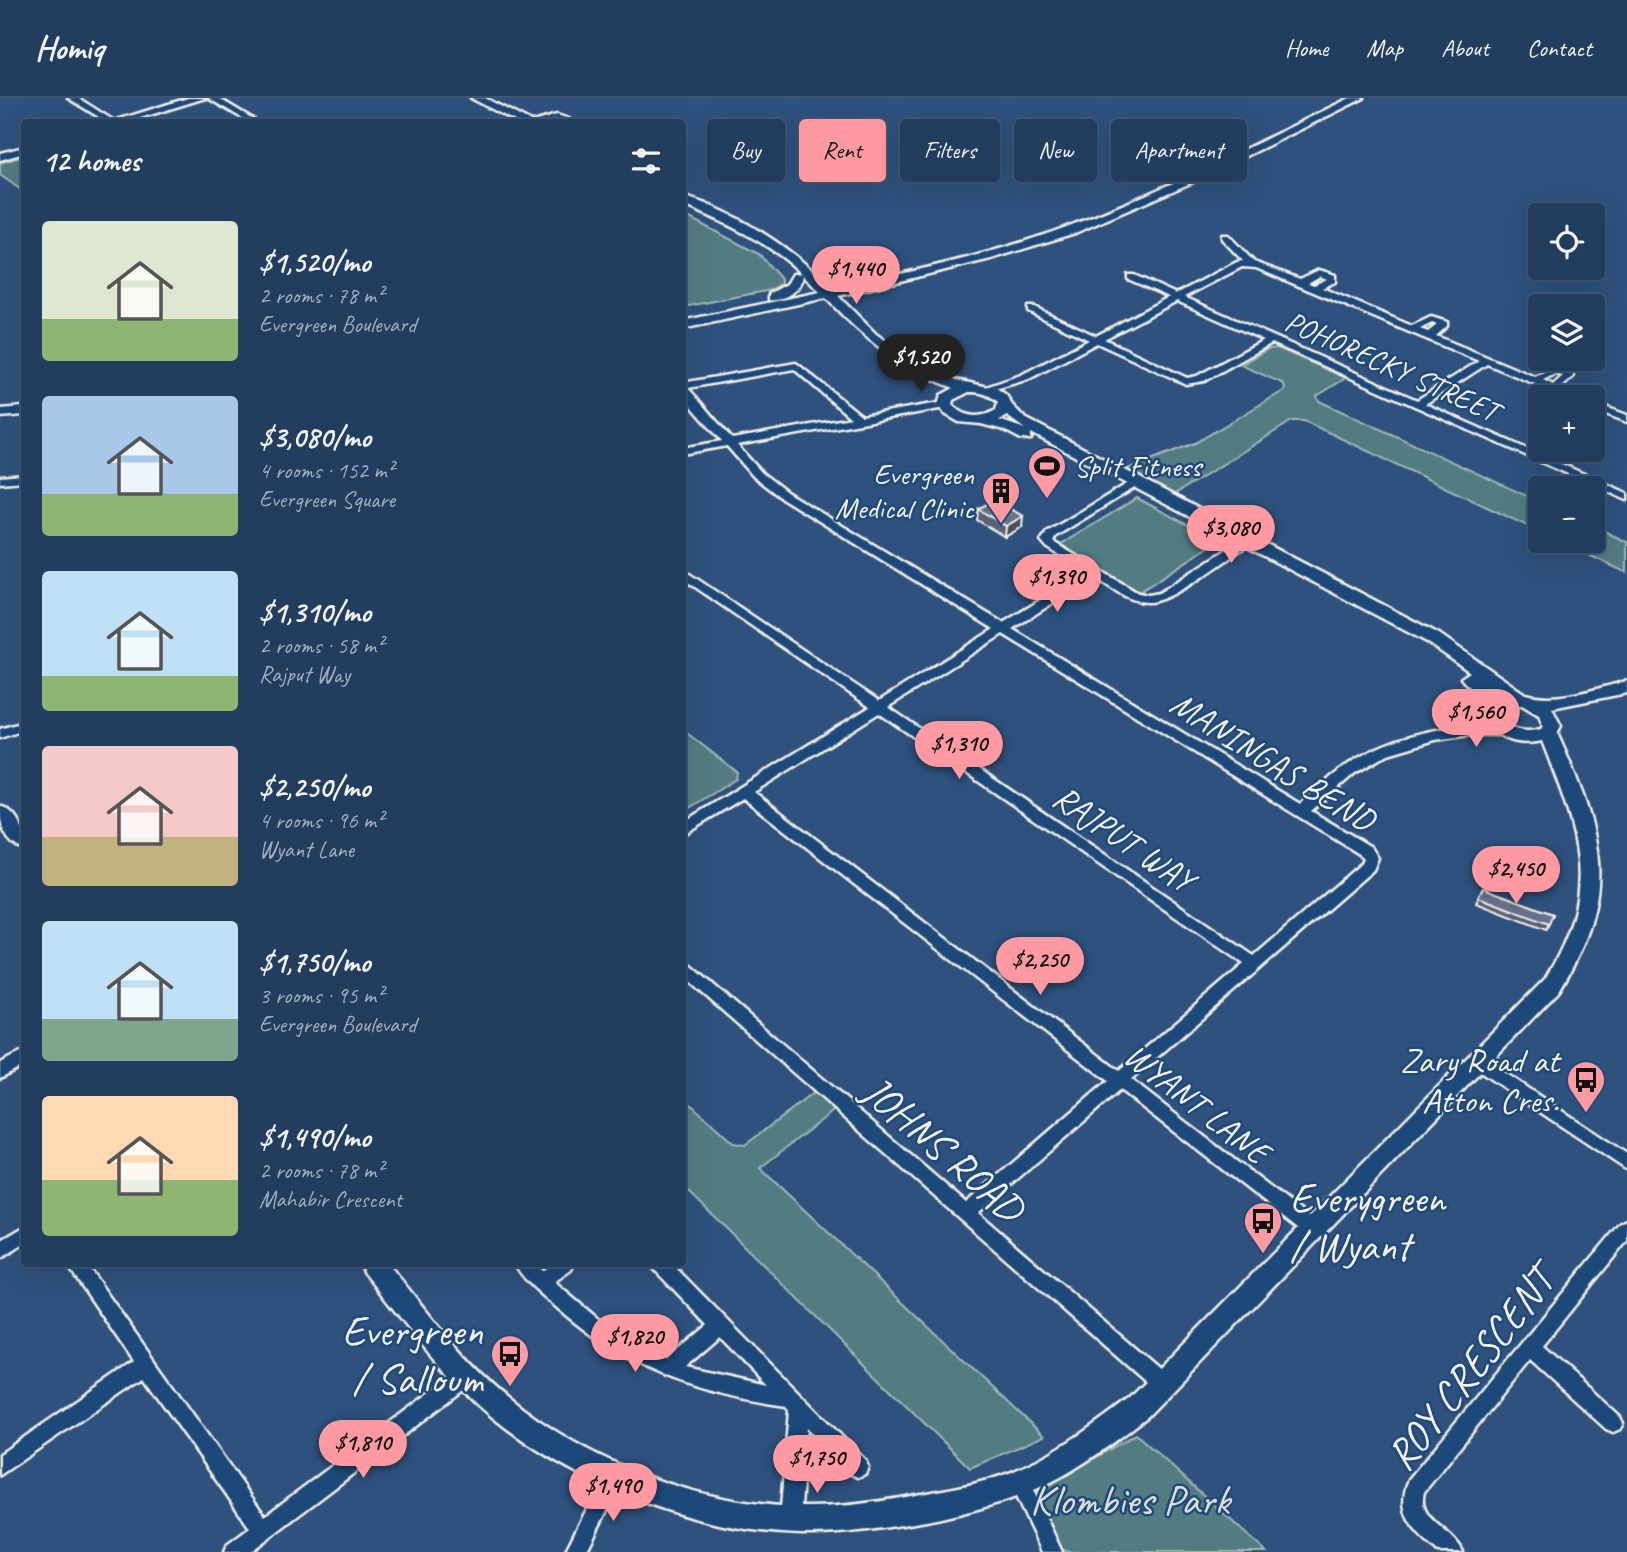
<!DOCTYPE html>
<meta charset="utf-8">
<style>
body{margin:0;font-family:Caveat,sans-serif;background:#2a4464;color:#f1f3f6;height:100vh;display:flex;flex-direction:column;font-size:26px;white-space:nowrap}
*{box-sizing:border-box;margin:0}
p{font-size:23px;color:#a2aebc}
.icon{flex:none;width:38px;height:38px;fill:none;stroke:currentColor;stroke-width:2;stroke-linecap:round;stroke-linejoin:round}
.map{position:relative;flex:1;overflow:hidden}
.sheet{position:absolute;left:21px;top:21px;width:665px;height:1148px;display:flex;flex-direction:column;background:#223d5e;border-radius:7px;box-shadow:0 7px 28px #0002,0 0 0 2px #3f5673}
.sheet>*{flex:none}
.banner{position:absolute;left:707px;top:21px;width:665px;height:63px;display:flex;gap:14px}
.tools{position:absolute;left:1528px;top:105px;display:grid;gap:14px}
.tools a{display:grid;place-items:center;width:77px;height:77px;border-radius:7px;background:#223d5e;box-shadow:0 7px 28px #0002,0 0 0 2px #3f5673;font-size:35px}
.price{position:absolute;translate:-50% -60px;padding:0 16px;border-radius:24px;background:#ff9aa2;color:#111;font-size:23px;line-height:46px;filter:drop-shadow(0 2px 4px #0008)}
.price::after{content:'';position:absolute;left:50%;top:42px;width:21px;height:16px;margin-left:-10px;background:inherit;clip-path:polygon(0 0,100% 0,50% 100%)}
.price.on{background:#222;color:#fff}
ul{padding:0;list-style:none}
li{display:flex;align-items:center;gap:21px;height:175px;padding:0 21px}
li span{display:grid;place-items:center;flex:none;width:196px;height:140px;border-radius:7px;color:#555}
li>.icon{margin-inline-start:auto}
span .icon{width:84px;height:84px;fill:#fffc;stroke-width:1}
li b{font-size:30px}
h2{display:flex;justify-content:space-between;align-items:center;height:84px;padding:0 21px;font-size:30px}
.pill{padding:0 24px;border-radius:7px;background:#223d5e;box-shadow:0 7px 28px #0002,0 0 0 2px #3f5673;font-size:24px;line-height:63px}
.pill.on{background:#ff9aa2;color:#111}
header{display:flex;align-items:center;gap:42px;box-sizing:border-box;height:98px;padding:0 35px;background:#223d5e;border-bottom:2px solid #3f5673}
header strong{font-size:33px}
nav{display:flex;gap:38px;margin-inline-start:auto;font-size:24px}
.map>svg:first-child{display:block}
</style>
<header>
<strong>Homiq</strong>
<nav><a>Home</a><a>Map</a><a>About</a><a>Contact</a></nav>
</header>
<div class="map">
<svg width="1627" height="1454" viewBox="0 0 1627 1454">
<rect width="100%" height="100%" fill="#2e517d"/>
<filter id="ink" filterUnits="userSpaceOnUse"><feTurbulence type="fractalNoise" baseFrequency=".0143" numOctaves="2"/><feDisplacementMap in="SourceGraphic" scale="14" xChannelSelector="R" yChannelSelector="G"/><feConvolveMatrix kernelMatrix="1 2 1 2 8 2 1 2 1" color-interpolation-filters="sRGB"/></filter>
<g filter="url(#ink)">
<path fill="#537c82" stroke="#a4b6b5" stroke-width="2" d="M24,58v36l-24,-17v-12z
M682,116l77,40 22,25v4l-10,7 -88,17z
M1277,250l69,30 -29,18 2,5 221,101v30l-236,-111h-12l-122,76 -48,-26 73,-28 90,-53 -1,-6 -43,-19 27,-16z
M1137,400l81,43 -79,51 -81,-46z
M1593,428l34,16v31l-68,-32h33z
M683,632l54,42 -1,7 -53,33z
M821,989l20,18 -81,63 284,268 -74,32 -287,-282 -1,-90 51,47 12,2z
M1136,1336l130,118h-197l-19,-6 -24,-47z"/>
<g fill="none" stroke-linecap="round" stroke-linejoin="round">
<defs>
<path id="street" d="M68,0h10l38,24h-9z
M208,0h10l40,24h-9z
M557,17l12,4 -4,3h-9l1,-3 -12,3h-12z
M1222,137h6l26,27 46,17 19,-9 16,5v7l-13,6 90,38 19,-9 16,5v4l-11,10 99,41 20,-9 17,4 1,5 -12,11 18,9h-13l-79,-33 -62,40 202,89v7l-355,-157 -68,38 -18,3 -89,-41 -68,36 -44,13 -5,-3 41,-14 68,-35 -61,-29v-4h6l62,29 73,-39 -41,-18v-4h6l42,19 61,-32 6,-1 -21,-22zM1242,169l14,1 223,93 -62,39 -233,-103zM1320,178l7,3 -13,6 -6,-2zM1177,203l87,39 -67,36 -10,2 -83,-39zM1432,225l5,2 -9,7 -8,-3zM1555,276l8,2 -10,9 -10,-5z
M796,265l66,53 83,-14 5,3 -5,3 -208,37 25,28 26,20 215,130 83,-51 -41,-26 -4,-5 6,-9 85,-51h8l2,2 -86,53 -3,6 85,51 11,2 10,-2 84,-54h8v4c-22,15 -80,60 -103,59 -20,0 -37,-15 -54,-25l-82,52 288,175c18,-15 35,-32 55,-44 35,-22 80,-33 120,-34 11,0 29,-3 37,5l-7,4h-34l-36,5 -47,14 -33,19 -44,38 60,36 7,11 -5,12 -242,210 188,145 3,5 -3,5 -6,3 -6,-3 -187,-145 -142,123 190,164 2,6 -2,6 -7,3 -7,-3 -472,-414v-15l5,2 279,241 142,-122 -365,-283 -61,37v-12l188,-116 -188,-129v-9l197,132 115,-72 -214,-132 -26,-20 -27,-31 -45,8v-6l40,-7 -40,-46v-12zM794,271l57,49 -119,21 -44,-51zM1003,536l358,221 3,3 -2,5 -108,93 -366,-249zM879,615l365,251 -125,107 -365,-279z
M1592,304l35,13v7l-35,-13z
M24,377v6l-24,2v-6z
M24,624v8l-24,8v-9z
M24,953v14l-24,13v-15z
M1477,957l150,99v16l-156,-104 -2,-5 2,-5z
M1627,1122v21l-85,105 78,71 3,6 -3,6 -7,3 -7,-3 -76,-69 -106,132c-8,29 30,37 39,60h-25c-25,-22 -43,-39 -29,-73l212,-256z
M24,1129v17l-24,15v-18z
M67,1166h19l179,252 195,-146 7,-3 7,3 2,6 -2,6 -224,170h-26l3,-7 23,-17 -106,-151 -144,98v-21l134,-92z
M515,1166h20l7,7 10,-7h22l-3,6 -17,12 50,42 62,36 42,-35 -53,-55 -3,-6h20l193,196 3,7 -3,7 -7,3 -7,-3 -44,-46 -7,92 -3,7 -7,3 -7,-3 -3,-7 9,-110 -3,-4c-94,-14 -158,-36 -231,-100 -13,-11 -32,-26 -40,-42zM720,1239l46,48 -81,-18z
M615,1367l7,3 3,7 -39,77h-21l43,-84z
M1019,1374l7,3 36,77h-20l-33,-70 3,-7z"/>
<path id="secondary" d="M188,0h17l-78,24h-16z
M471,0h14l46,24h-14z
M1350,0h14l-164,81 -125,54 -84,26 -153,37 38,38 25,18 55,28 42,9 8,6 6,10 13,13 414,216 86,60c32,9 70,-5 102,-13v12l-75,15 9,18 -4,7c46,102 63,157 2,258l-411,425c-33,26 -67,52 -105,70 -37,17 -77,27 -117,35 -41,7 -83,14 -125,13 -109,-3 -228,-50 -311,-119 -49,-41 -86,-94 -126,-143l-3,-8h27c38,45 73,95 120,133 80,66 189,107 292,110 41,1 81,-5 121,-13 34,-6 71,-12 102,-27 39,-18 73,-43 107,-69l415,-419c56,-90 33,-146 -3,-238 -26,6 -49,-3 -61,-28 6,-17 -11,-23 -20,-35l9,-6 -43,-30 -396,-209v6h-10l-17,-9 -23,-6 -22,-2 -14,-8 -7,-9 3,-10 13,-7c-52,-19 -90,-49 -128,-90l-144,31v-8l138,-29 -17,-17c-1,14 -19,27 -34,25v-6l18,-10 6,-10h9c-34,-33 -77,-51 -120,-70v-8c57,17 109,51 150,93 79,-17 160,-34 237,-63 97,-36 188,-83 281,-128zM969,294c12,0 20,2 29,10l-2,8c-15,9 -32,8 -44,-5l1,-5zM1007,318l18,13 -26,-9zM1522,607l17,10 4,11 -2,3c-17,5 -34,1 -42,-16l7,-7z
M24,49v6l-24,7v-7z
M24,309v8l-24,2v-8z
M0,708c19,6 24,25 24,43 -19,-5 -24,-25 -24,-43z"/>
</defs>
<use href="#street" stroke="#f4f1e8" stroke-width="5"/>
<use href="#secondary" stroke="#f4f1e8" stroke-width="5"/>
<use href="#street" fill="#1f4a7a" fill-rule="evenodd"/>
<use href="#secondary" fill="#1f4a7a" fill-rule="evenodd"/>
</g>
<path fill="#595f78" stroke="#f4f1e8" stroke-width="2" d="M978,411l44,18 -17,10 -28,-17z
M1483,790l70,26 -7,16 -70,-27z"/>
<path fill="#494e61" stroke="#f4f1e8" stroke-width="2" d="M1023,418l-1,11 -17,10 1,-11z"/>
<path fill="#686f8b" stroke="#f4f1e8" stroke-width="2" d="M994,402l29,16 -17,10 -28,-17z
M1483,790l70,26 -4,10 -71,-27z"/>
</g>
<defs>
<symbol id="stadium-pin" viewBox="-11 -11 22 30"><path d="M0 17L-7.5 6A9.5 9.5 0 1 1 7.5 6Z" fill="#ff9aa2" stroke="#1f4a7a"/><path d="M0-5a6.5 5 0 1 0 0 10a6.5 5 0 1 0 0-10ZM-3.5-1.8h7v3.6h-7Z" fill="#111"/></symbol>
<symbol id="building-pin" viewBox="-11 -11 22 30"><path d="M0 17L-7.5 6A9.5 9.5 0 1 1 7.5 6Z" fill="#ff9aa2" stroke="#1f4a7a"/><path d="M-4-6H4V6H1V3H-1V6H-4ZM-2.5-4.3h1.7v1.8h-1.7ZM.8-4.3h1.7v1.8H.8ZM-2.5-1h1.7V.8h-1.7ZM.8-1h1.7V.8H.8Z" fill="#111"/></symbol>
<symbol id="bus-pin" viewBox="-11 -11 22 30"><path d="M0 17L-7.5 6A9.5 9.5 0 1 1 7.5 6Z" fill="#ff9aa2" stroke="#1f4a7a"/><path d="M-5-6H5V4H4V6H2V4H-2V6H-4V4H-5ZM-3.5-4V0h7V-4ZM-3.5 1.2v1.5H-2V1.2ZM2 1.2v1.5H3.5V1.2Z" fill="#111"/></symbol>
</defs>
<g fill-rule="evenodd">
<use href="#stadium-pin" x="1025" y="346" width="44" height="60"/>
<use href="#building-pin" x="979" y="371" width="44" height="60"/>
<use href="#bus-pin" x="1564" y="960" width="44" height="60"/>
<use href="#bus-pin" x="1241" y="1101" width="44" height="60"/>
<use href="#bus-pin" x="488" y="1234" width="44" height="60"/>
</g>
<g text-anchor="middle" stroke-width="5" stroke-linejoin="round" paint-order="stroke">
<g font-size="30" fill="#f4f1e8" stroke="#1f4a7a">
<text transform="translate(1392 268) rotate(24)" y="10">POHORECKY STREET</text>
</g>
<g font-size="30" fill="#f4f1e8" stroke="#1f4a7a" text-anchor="start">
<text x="1074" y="378">Split Fitness</text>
<text x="974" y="386" text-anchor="end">Evergreen<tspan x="974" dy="34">Medical Clinic</tspan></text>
</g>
<g font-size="35" fill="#f4f1e8" stroke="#1f4a7a">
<text transform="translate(1273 663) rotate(32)" y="12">MANINGAS BEND</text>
<text transform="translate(1124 740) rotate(34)" y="12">RAJPUT WAY</text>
<text transform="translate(1197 1005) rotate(38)" y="12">WYANT LANE</text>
</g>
<g font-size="35" fill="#f4f1e8" stroke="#1f4a7a" text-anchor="end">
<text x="1559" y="974">Zary Road at<tspan x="1559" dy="40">Atton Cres.</tspan></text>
</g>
<g font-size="42" fill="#f4f1e8" stroke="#1f4a7a">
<text transform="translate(944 1050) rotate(41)" y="15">JOHNS ROAD</text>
<text transform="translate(1469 1270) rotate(-52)" y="15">ROY CRESCENT</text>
</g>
<g font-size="42" fill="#f4f1e8" stroke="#1f4a7a" text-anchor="start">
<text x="1290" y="1114">Everygreen<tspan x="1290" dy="48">/ Wyant</tspan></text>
<text x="483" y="1247" text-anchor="end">Evergreen<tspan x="483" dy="48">/ Salloum</tspan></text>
</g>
<g font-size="42" fill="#dcdfd9" stroke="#1f4a7a">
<text x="1130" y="1416">Klombies Park</text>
</g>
</g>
</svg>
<div class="tools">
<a><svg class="icon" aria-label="locate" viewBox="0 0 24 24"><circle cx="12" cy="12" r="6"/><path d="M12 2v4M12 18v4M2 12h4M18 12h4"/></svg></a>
<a><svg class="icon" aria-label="layers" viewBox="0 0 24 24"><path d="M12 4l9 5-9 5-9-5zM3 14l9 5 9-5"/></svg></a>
<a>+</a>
<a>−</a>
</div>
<b class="price" style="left:856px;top:208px">$1,440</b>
<b class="price on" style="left:921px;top:296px">$1,520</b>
<b class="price" style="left:1231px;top:467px">$3,080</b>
<b class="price" style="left:1057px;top:516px">$1,390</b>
<b class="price" style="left:1476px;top:651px">$1,560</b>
<b class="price" style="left:959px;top:683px">$1,310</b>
<b class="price" style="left:1516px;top:808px">$2,450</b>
<b class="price" style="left:1040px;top:899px">$2,250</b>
<b class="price" style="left:635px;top:1276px">$1,820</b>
<b class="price" style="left:363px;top:1382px">$1,810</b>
<b class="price" style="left:817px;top:1397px">$1,750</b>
<b class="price" style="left:613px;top:1425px">$1,490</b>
<div class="banner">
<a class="pill">Buy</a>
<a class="pill on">Rent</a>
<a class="pill">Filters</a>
<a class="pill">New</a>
<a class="pill">Apartment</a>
</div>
<section class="sheet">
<h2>12 homes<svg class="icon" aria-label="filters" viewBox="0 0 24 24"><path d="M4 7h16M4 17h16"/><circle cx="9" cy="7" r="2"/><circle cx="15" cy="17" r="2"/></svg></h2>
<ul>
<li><span style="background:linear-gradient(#dfe7d0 70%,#8fb573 0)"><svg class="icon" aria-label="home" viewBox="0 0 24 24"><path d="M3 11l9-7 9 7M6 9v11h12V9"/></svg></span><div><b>$1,520/mo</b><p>2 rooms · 78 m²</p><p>Evergreen Boulevard</p></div></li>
<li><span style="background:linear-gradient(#a9c7e8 70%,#8fb573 0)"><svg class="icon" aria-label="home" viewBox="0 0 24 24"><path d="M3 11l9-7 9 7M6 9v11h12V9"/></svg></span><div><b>$3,080/mo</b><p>4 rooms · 152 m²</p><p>Evergreen Square</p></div></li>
<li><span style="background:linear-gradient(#bfe0f5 75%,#8fb573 0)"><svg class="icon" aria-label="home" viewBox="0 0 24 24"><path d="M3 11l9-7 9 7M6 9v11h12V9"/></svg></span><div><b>$1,310/mo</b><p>2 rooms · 58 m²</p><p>Rajput Way</p></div></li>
<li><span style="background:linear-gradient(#f6c9c9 65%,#c2b280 0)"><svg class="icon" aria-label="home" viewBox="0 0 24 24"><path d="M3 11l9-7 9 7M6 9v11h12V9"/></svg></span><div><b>$2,250/mo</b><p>4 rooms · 96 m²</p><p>Wyant Lane</p></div></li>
<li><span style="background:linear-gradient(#bfe0f5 70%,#7fa58c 0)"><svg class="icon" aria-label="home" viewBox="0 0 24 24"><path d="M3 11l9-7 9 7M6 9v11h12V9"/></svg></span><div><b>$1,750/mo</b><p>3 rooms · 95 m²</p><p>Evergreen Boulevard</p></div></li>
<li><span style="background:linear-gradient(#ffd9b3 60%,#8fb573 0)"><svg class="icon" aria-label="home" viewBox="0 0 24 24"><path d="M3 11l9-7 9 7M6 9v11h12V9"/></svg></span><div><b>$1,490/mo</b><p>2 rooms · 78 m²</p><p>Mahabir Crescent</p></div></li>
</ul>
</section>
</div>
